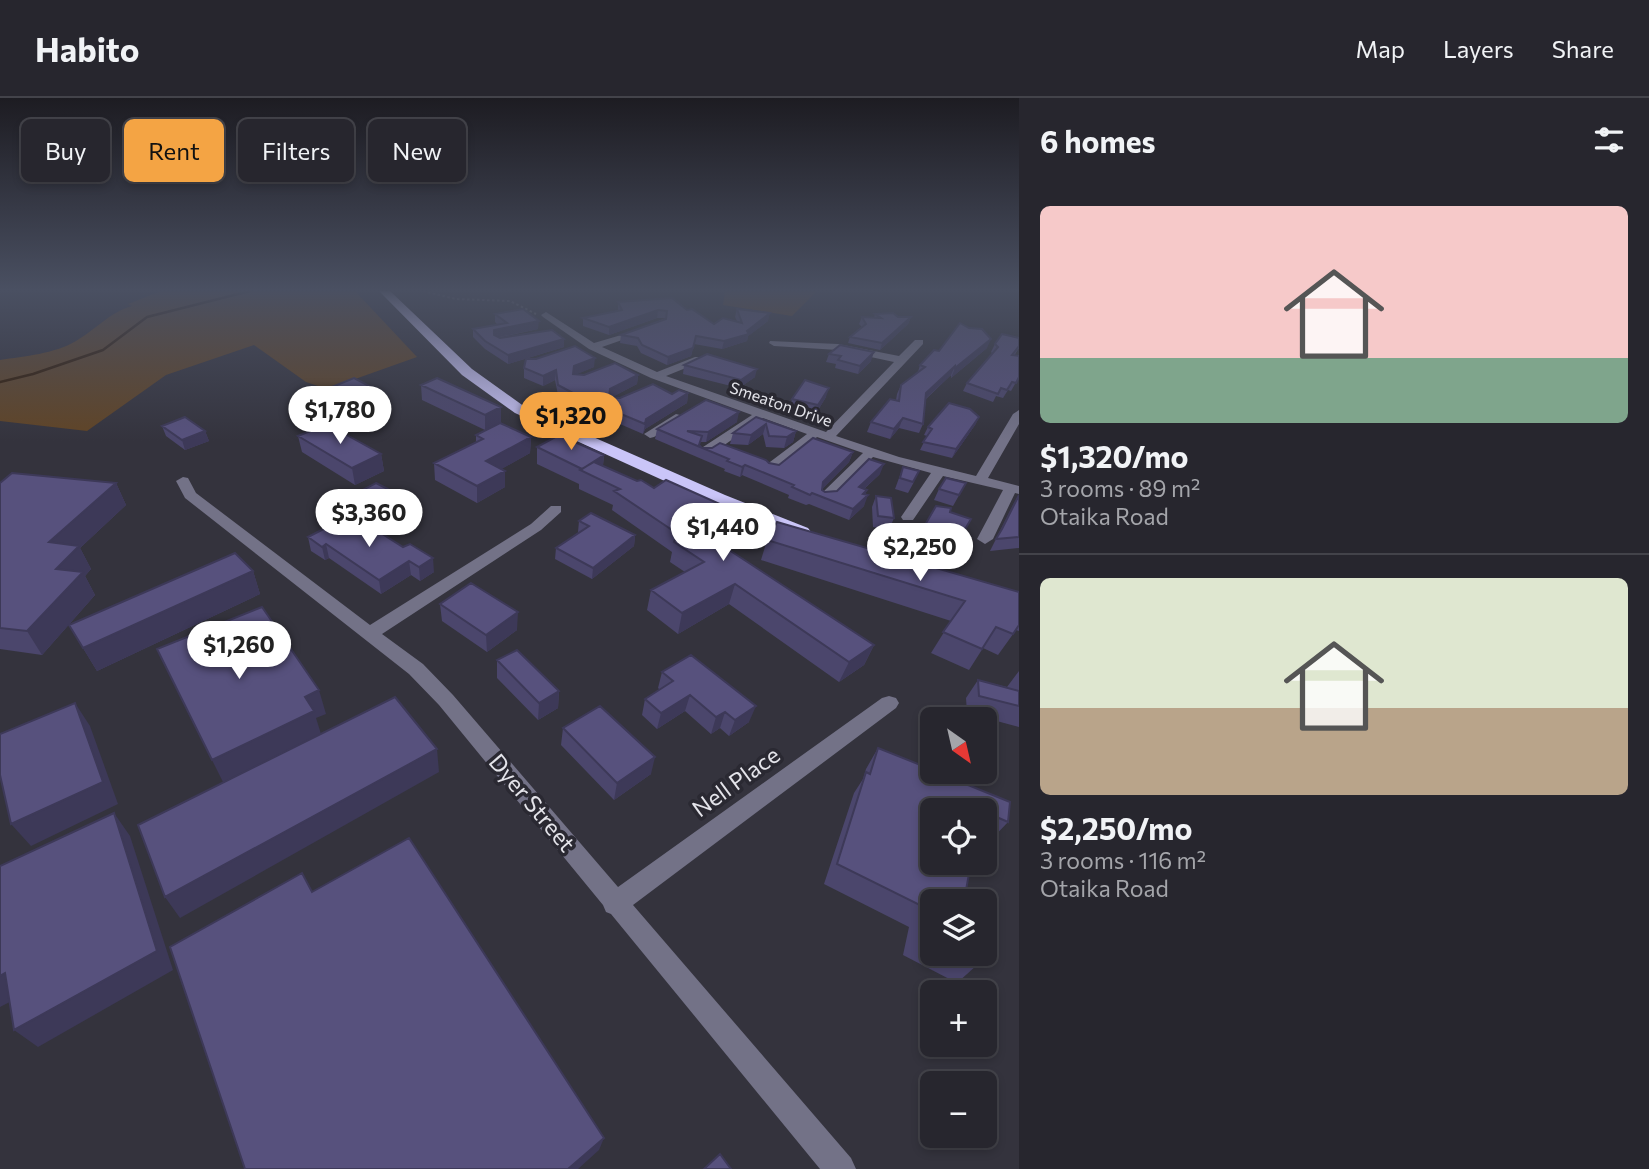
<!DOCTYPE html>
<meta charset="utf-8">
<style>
body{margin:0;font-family:Commissioner,sans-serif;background:#33323a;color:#f1f3f6;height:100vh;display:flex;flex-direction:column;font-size:26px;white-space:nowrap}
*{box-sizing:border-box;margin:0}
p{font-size:23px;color:#a4a5aa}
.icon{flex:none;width:38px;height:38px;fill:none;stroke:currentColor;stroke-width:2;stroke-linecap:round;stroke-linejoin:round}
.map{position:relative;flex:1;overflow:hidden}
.sheet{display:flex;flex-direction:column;background:#27262e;width:630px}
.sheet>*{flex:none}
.hud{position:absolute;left:21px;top:21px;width:665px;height:63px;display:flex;gap:14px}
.needle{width:46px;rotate:146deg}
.fabs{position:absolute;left:920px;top:609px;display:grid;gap:14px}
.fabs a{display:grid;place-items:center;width:77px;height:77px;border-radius:10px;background:#27262e;box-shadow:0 4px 10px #0003,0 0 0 2px #43434a;font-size:35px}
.price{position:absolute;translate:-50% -60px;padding:0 16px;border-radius:24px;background:#fff;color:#222;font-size:23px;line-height:46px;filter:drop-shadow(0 2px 4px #0008)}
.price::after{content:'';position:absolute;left:50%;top:42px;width:21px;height:16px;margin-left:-10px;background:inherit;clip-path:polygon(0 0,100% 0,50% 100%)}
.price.selected{background:#f4a444;color:#111}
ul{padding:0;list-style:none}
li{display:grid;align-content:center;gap:14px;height:371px;padding:0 21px}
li+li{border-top:2px solid #43434a}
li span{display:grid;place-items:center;height:217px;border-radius:10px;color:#555}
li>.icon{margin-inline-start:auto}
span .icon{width:126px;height:126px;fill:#fffc;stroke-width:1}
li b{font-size:30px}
h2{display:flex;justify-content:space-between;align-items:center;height:84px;padding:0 21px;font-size:30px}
.tag{padding:0 24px;border-radius:10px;background:#27262e;box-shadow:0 4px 10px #0003,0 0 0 2px #43434a;font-size:24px;line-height:63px}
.tag.selected{background:#f4a444;color:#111}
header{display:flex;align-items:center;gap:42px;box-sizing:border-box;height:98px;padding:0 35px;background:#27262e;border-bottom:2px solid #43434a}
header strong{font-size:33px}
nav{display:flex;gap:38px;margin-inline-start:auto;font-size:24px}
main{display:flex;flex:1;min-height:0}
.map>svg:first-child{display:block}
</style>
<header>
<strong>Habito</strong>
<nav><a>Map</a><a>Layers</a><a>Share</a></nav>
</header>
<main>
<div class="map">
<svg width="1019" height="1071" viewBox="0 0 1019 1071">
<rect width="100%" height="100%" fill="#34333d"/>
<path fill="#604426" d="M161,193h194l62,66 -90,32 -21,-7 -52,-37 -88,30 -79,56 -87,-10v-61c25,-4 54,-6 76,-19 19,-11 34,-29 56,-35l-4,-2z
M725,193h92l-25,25 -69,-11z"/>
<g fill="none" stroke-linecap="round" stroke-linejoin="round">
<path stroke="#301800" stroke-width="2.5" d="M0,284l33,-8 70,-24 44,-33 103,-26"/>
<path stroke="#696972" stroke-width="2" stroke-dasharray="2.5 2.5" stroke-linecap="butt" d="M423,193l33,8 54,2 26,13"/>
<path fill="#737287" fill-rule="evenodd" d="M546,214l48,31 51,-15v4l-43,15 55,25 38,-15h8v4l-37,15 160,56 68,-70 -56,-12 -64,-4 -5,-3 1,-2 68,3 61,12 16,-16h8v4l-87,92 63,21 77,19 37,-62 6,-4v14l-31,54 31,8v8l-4,-1 -22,46 -8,5 -8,-5 26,-49 -60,-14 -30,44h-10l-2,-3 30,-44 -58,-16 -42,43h-10v-6l42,-41 -46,-16 -41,34h-10v-6l41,-31 -44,-16 -53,37h-10v-6l52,-34 -101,-37 -62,-29 -46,-32 -2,-2z
M676,316l4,1v6l-26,16 -4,1 -6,-4z
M183,379l5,1 8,15 174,132 161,-101 20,-18h10v6l-20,18 -159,104 41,30 30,31 165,192 264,-189 7,-2 7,2 3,5 -3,5 -263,197 218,253 5,11h-36l-209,-255 -5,-2 -3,-7 -164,-200 -30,-31 -224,-176 -9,-17z"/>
<path fill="#cac5f8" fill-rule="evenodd" d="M379,193h11l82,78 53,38 200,88 83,33 3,4 -3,4h-12l-83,-33 -198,-90 -53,-38z"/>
</g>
<path fill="#4b466c" d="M618,204l69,8 27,14 23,-3 -2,-4 2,-8 31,12 -20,15 -1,5 -25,8 -28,-5 -3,12 -24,9 -26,-12 -4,-7 -17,-3 1,-8 45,-17h-9l-48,17 -26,-9v-8l35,-7z
M495,216l43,15 -40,9h2l64,1v8l-56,17 -23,-15 -12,-12v-8l25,-4 -3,-3z
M875,216l36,3 -3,7 -28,26 -32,-7 2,-6 12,-10 -3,-3 3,-7 12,1z
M1019,240v10l-5,8 5,21 -8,14 -3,-1 -5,8 -7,-2 -3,6 -30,-11 4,-8 26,-29 -2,-2 4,-8z
M987,250l-36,30v-3l-25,24 -3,25 -4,9 -20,-5 -9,11 -23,-7 4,-10 25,-22 1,-6 4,-9 17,-13 2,-7 19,-14z
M829,256l42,7 -13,13 -23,-6 1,-4 -10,-2z
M536,261l58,8 -18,7 62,1 -1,9 -25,13 8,1 68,-5 -1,10 -42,26 -2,5 -30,-13 -4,2 -51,-28 -3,-15 -12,6 -19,-8v-14z
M684,267l71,12 -16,11 -56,-14z
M421,287l80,22v15l-16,8 -63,-30z
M373,290l2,15 -42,17 -18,-10 -3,-15z
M826,299l-11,18 -25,-6 2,-10z
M756,319l40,14 -3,11 -9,6 -18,-1 -3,-13 -15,11 -18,-1 3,-11z
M979,319l-4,8 -23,33 -32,-8 7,-14 -3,-1 4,-8z
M737,324l-31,20h-6v3l2,3 67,15 10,2 74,-13 -4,10 -27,27 3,3 12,-1 43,-17 -16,15 3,1 -2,5 -1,11 -15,14 -40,-16 -3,1 -18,-7 1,-3 -47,-20 -2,2 -16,-6 1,-2 -70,-30 2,-10z
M162,328l43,5 4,10 -24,9 -19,-14z
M476,337l55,2 -1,16 -29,16 4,18 -28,16 -42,-23 -1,-17 42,-21z
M298,338l83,18 3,17 -29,14 -53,-33z
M537,349l67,8 -1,11 51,22 64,37 -13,9 169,111 -10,20 -25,17 -110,-78 -51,30 -31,-24 4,-20 34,-18 -15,-10 2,-10 -60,-42 1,-5 -34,-16v-5l-42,-20z
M903,369l11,15 -6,11 -13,-4z
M0,385h116l10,22 -46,43 11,21 -6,7 10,19 -53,60 -42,-6z
M966,385l-13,23 -19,-6 5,-11z
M1019,397v53l-29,3 24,-48z
M876,398l18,22 -5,12 -16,-3 -1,-20z
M339,404l76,1 1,12 -28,15 -22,-14 -11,6 -14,-9z
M950,414l21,7 -17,30 -34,-13 5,-11z
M579,423l56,14 -1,11 -42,33 -37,-20 1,-11 23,-16h-1z
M367,437l67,37 -14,9 -9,-6 -30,19 -52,-36 -4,2 -14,-9 -3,-14z
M767,442l252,52v39l-3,-1 -18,25 -15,-7 -14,22 -38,-17 20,-32 -190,-61z
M253,473l7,23 -163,77 -28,-46z
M440,506l77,26 -30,22 -45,-31z
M497,562l62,31 -1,17 -20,12 -41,-42z
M1019,573v56l-52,-14 -1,-15 12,-18 29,7z
M662,574l87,50 -20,14 -9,-8 -9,6 -26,-23 -28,18 -15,-14 3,-16 15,-9 -2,-2z
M563,630l88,46 -37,26 -53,-55z
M878,650l130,74 -19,20 -4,-2v-30h-52v144h46l-2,11 -20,18 -54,-28 6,-28 -85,-43 30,-91 9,-14 3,-10z"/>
<path fill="#3d3958" d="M658,212l-1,8 -48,17v-8z
M770,215l-2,8 -20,15 -1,5 -25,8 2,-8 23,-10z
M911,219l-3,7 -28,26 2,-7z
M539,223l-1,8 -44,9v5v-13z
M696,238l-5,20 -24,9 1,-8z
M564,241v8l-56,17v-9z
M991,241l-4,9 -36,30 4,-10z
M874,254l-3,9 -13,13 2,-8z
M595,260l-1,9 -21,9 1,-10z
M955,268l-4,9 -29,27 4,-9z
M757,271l-2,8 -16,11 2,-8z
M556,272l-1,10 -12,6v-10z
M638,277l-1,9 -28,15 1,-10z
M373,290l2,15 -42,17 -3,-15z
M829,290l-3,9 -11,18 3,-10z
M688,295l-1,10 -42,26 -2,5 3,-15z
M501,309v15l-16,8v-15z
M614,313l-1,10 -4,2 1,-10z
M739,314l-2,10 -31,20 2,-10z
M979,319l-4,8 -23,33 4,-9z
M903,320l-4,10 -9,11 4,-10z
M766,326l-3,10 -15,11 3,-10z
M205,333l4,10 -24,9 -3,-10z
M796,333l-3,11 -9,6 3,-11z
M531,339l-1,16 -44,25v-17z
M853,354l-4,10 -30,30 4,-10z
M381,356l3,17 -29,14 -3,-17z
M604,357l-2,17 -20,-3z
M884,366l-4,10 -25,23 4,-10z
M745,367l-3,10 -2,2 2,-10z
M505,373v16l-28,16v-17z
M116,385l10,22 -46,43 11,21 -6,7 10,19 -53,60 -15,-24 29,-62 -7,-27z
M867,392l-4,10 5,-5 -4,11 -15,14 4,-11 10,-15z
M415,405l1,12 -28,15 -1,-11z
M364,407l2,11 -11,6 -2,-11z
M722,407l-4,20 -28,22 4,-20z
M635,437l-1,11 -42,33 1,-11z
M326,446l3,14 -4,2 -3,-13z
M433,460l1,14 -14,9 -1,-14z
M409,463l2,14 -30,19 -2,-14z
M253,473l7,23 -163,77 -14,-23z
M735,486l-6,20 -51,30 4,-21z
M518,514l-1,18 -30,22 -1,-17z
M874,547l-10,20 -25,17 10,-20z
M319,592l7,24 -10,4 5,16 -98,48 -11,-22 93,-63z
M559,593l-1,17 -20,12 1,-17z
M690,597l-5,16 -28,18 4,-16z
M75,605l15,23 28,78 -87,42 -20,-22z
M756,608l-7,16 -20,14 6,-16z
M725,614l-5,16 -9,6 5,-17z
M437,651l2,23 -259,146 -15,-21z
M655,659l-4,17 -37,26 3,-17z
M114,715l16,23 43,134 -135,77 -24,-17z
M5,875l24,19 -29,15v-31z
M604,1040l-5,12 -21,19h-10z"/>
<path fill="#57517d" stroke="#3d3958" stroke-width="2" d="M672,200l15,12 5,-1 22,15 9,-6 19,5 -5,-14 33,4 -23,18 2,3 -25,7 -28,-5 -3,12 -25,9 -26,-12 -4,-7 -17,-3 45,-16 1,-8 -9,-1 -49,17 -26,-9 39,-8 -4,-8z
M523,211l16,12 -45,9v5l6,3 52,-8 12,9 -56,16 -23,-14 -12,-12 34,-6 -12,-9z
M893,215l5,4h13l-29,26 -32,-6 16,-13 -4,-7 19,1 -6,-4z
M960,225l9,5 13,1 9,10 -36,29v-2l-29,27 -3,31 -20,-6 -9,11 -23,-7 19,-23 9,2 2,-16 24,-18 -5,-2 14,-15 5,1z
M1002,236l17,4v8l-7,9 7,1v21l-3,6 -4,-1 -5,8 -6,-2 -3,6 -31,-11 31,-36 -3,-3z
M840,247l34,7 -14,14 -22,-6 3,-4 -12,-2z
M575,248l20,12 -21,8 -1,8 11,1 31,-12 23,12 -28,14 -1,8 11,1 33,-14 19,10 7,-4 9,3 -42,26 -1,5 -31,-13 -4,2 -52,-28 -2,-15 -13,6 -19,-8 2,-9h10z
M707,256l50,15 -16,11 -57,-15z
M354,280l19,10 -43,17 -18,-10z
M437,280l64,29 -16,8 -64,-30z
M805,282l24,8 -11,17 -26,-6z
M706,302l33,12 -31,20 -21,-1 15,5 -3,9 3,3h10l8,-5 46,17 3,3 10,2 34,-27 40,14 -30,30 -1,8 3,2 12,-1 32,-32 15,5 -25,23 8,3 -4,4 5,1 -15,14 -41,-16 -2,2 -18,-8 2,-2 -49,-20 -3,2 -15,-6 2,-2 -72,-30z
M949,305l21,6 9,8 -23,32 -33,-7 9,-13 -4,-2z
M185,319l20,14 -23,9 -20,-14z
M756,319l40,14 -9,6 -18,-1 -3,-12 -15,11 -18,-2z
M500,325l31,14 -45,24 19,10 -28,15 -43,-23 49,-24 -7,-4z
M327,326l54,30 -29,14 -54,-32z
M559,337l45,20 -22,14 -45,-22z
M594,364l43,19 4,-1 13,8 12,-8 56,25 -28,22 180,118 -25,17 -114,-78 -53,29 -31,-23 53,-28 -30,-20 4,-8 -64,-43 6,-2 -40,-19z
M903,369l16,4 -6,11 -13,-4z
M12,375l104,10 -67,59 30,4 -23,23 27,3 -56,59 -27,-3v-145z
M946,380l20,5 -7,12 -20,-6z
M376,385l39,20 -28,16 -23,-14 -11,6 -14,-9z
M1019,397v42l-23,2 6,-10z
M876,398l15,2 3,20 -16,-2z
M936,408l15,2 -1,4 21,7 -11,19 -35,-13z
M591,415l44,22 -42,33 -37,-20 33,-22 -10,-5z
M343,421l24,16 9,-5 27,17 7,-3 23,14 -14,9 -10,-6 -30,19 -53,-36 -4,3 -14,-10z
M777,424l242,70v33l-6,9 -17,-7 -14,22 -39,-17 22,-31 -198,-61z
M235,455l18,18 -170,77 -14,-23z
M471,485l47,29 -32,23 -46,-31z
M262,509l57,83 -14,7 9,14 -102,49 -55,-111z
M517,552l42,41 -20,12 -42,-43z
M691,557l65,51 -21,14 -10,-8 -9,5 -26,-22 -29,18 -16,-14 28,-18 -11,-9z
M978,582l41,11v15l-40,-10z
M395,599l42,52 -272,148 -27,-72z
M75,605l28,79 -92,42 -11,-49v-41z
M600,608l55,51 -38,26 -54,-55z
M878,650l55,22v2h3l74,30 -2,20 -23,-10v-2h-52v53h38l-7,38h-31v42l-13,-7 6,-28 -89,-44 29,-92 4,2z
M114,715l43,138 -143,79 -9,-57 -5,3v-110z
M409,740l195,300 -36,31h-323l-75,-222 132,-74 10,19z
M955,856h24l-2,11z
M720,1056l11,15h-27z"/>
<linearGradient id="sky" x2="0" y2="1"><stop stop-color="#1d1c22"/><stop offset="0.56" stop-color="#4a5062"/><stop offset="1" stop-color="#4a5062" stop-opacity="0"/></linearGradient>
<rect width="1019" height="343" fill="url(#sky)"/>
<g text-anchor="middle" stroke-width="7" stroke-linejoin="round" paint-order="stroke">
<g font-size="16" fill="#e4e4ea" stroke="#2a2932">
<text transform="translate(781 306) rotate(19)" y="6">Smeaton Drive</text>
</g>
<g font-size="23" fill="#e4e4ea" stroke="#2a2932">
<text transform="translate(736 684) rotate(-36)" y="8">Nell Place</text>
<text transform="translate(532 705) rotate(50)" y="8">Dyer Street</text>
</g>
</g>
</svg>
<div class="fabs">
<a><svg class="needle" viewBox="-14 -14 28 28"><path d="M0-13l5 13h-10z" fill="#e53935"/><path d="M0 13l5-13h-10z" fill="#a4a5aa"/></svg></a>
<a><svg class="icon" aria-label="locate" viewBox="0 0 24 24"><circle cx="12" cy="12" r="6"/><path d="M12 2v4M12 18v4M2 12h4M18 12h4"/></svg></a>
<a><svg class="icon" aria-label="layers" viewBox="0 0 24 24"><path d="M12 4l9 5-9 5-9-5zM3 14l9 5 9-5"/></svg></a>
<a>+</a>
<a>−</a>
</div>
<b class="price" style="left:340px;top:348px">$1,780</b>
<b class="price selected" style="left:571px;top:354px">$1,320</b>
<b class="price" style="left:369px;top:451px">$3,360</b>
<b class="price" style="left:723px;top:465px">$1,440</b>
<b class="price" style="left:920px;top:485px">$2,250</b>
<b class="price" style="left:239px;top:583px">$1,260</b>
<div class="hud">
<a class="tag">Buy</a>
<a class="tag selected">Rent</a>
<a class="tag">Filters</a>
<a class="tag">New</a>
</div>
</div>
<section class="sheet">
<h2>6 homes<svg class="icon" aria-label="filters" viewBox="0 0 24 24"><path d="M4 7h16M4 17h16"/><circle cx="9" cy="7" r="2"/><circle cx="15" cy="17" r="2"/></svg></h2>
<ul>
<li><span style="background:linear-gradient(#f6c9c9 70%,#7fa58c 0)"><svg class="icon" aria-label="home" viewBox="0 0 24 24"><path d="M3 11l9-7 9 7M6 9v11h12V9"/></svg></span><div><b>$1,320/mo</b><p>3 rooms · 89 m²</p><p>Otaika Road</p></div></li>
<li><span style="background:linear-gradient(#dfe7d0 60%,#b9a48a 0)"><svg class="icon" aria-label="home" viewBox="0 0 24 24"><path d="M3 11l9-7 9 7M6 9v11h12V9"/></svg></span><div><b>$2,250/mo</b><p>3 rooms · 116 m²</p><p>Otaika Road</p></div></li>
</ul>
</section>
</main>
